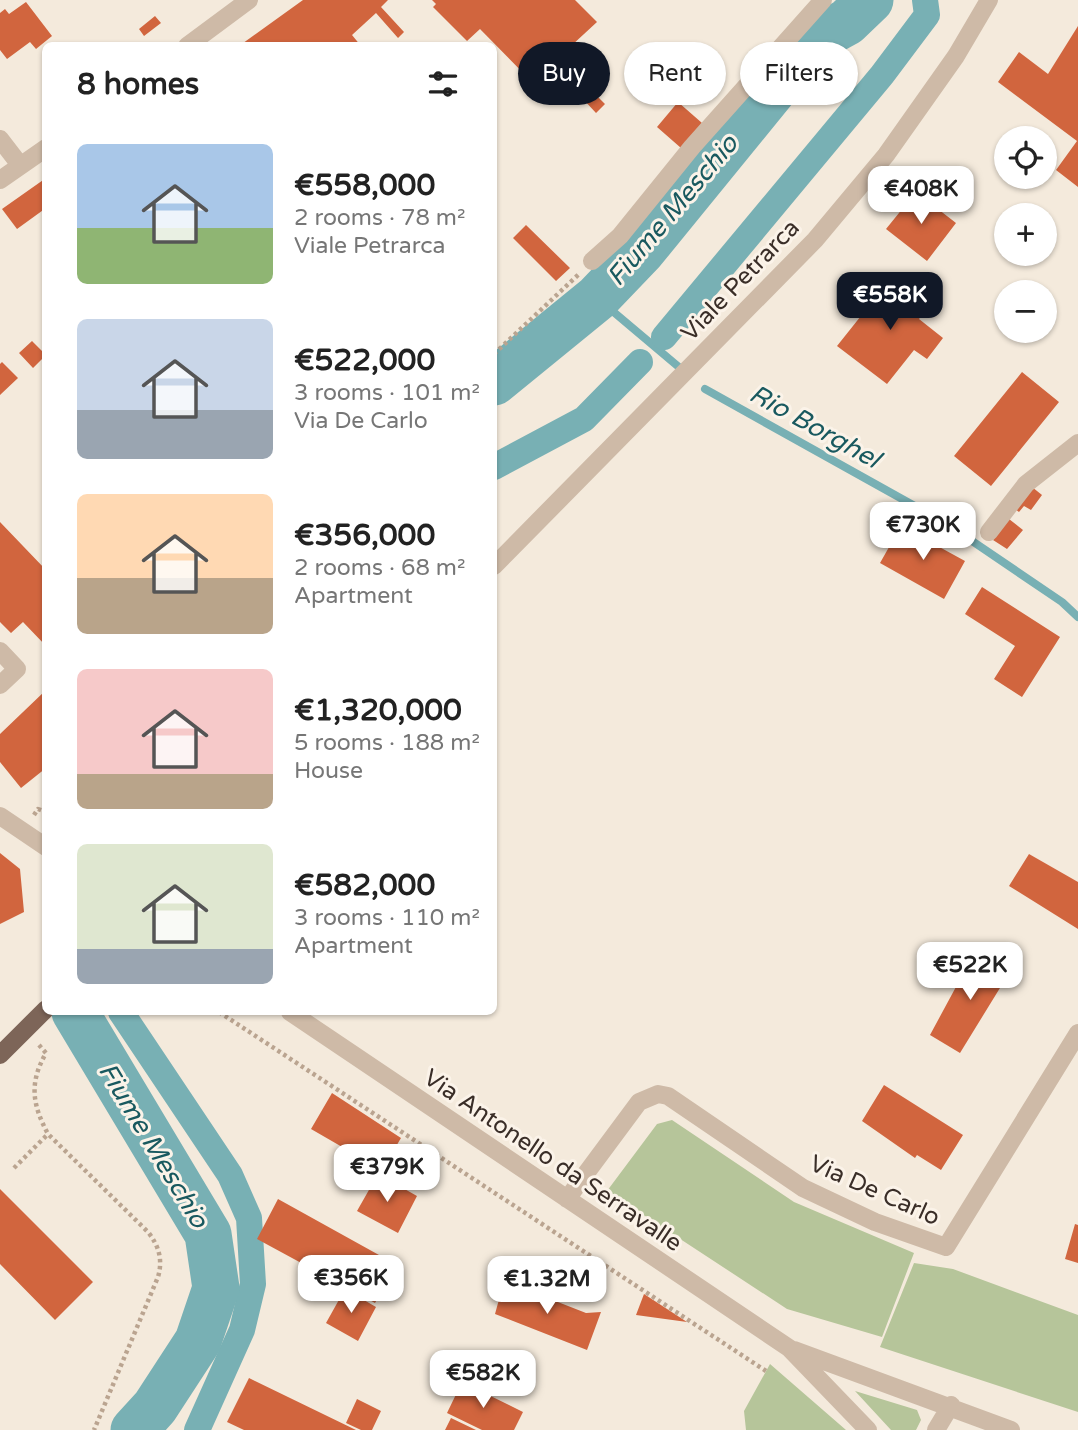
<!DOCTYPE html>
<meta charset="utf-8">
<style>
body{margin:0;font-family:"Varela Round",sans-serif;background:#f2f2f2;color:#222;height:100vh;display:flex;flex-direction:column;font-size:26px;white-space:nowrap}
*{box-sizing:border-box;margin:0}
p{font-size:23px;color:#767676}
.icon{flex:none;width:38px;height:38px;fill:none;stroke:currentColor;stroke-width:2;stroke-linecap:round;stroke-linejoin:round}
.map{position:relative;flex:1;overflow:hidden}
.side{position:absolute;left:42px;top:42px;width:455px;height:973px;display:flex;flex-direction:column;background:#fff;border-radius:10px;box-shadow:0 2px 5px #0004}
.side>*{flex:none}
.hud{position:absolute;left:518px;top:42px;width:455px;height:63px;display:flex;gap:14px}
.buttons{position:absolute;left:994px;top:126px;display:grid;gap:14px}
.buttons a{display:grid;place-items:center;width:63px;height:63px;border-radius:50%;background:#fff;box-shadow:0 2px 5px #0004;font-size:35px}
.price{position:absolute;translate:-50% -60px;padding:0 16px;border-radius:14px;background:#fff;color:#222;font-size:23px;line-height:46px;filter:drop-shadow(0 2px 4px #0008)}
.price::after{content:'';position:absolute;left:50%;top:42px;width:21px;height:16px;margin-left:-10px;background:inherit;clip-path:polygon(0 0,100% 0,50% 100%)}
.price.current{background:#111827;color:#fff}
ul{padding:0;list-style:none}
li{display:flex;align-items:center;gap:21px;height:175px;padding:0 35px}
li span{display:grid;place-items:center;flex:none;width:196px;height:140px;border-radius:10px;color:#555}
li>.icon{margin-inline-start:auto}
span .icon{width:84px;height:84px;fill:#fffc;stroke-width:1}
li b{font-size:30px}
h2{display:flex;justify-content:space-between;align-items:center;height:84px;padding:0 35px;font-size:30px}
.pill{padding:0 24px;border-radius:32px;background:#fff;box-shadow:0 2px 5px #0004;font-size:24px;line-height:63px}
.pill.current{background:#111827;color:#fff}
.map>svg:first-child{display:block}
</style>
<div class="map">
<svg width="1078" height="1430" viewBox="0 0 1078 1430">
<rect width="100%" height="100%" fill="#f4eadc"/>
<path fill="#b6c59a" d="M672,1120l122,82 120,51 -32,84 -95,-28 -180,-118 50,-67z
M914,1263l39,6 125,46v97l-198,-65z
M770,1364l76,66h-100l-2,-19z
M855,1391l62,19 4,10 -5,10h-25z"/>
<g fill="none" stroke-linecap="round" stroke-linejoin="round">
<path stroke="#78b0b4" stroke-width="8" d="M597,298l83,70
M705,389l242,135 115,78 16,15"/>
<path stroke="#78b0b4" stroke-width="26" d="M664,337l218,-262 45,-60 -2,-15
M494,467l90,-48 56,-57
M121,1012l109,163 19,43 4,66 -11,46 -45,100"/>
<path stroke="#78b0b4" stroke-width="47" d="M494,382l103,-84 45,-47 172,-211 33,-18 23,-22
M75,1012l133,222 8,54 -18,53 -43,66 -21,23"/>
</g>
<path fill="#d1653e" d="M303,0h85l-7,7 23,25 -6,6 -22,-25 -24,22 9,11h-122z
M432,0h143l22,22 -65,60 -52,-53 -13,12 -34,-34 3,-3z
M26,2l26,34 -16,13 -6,-7 -23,17 -7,-9v-37l5,-4 4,5z
M155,16l6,7 -17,13 -5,-7z
M1078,26v161l-22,-17 21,-29 -79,-59 21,-30 29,22z
M665,43l11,4 -9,22 -14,-7z
M592,91l13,13 -9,9 -13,-14z
M678,102l24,21 -21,25 -24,-21z
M46,178v30l-29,21 -15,-20z
M916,192l40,31 -29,38 -41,-32z
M526,225l44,43 -14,13 -43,-43z
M892,277l37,29 -10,13 24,19 -16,21 -13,-9 -27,34 -50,-38z
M32,341l14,14 -13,13 -14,-15z
M2,362l16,16 -18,17v-31z
M1022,372l37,30 -68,84 -37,-30z
M1032,487l10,8 -11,15 -7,-4 -5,6 -4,-3z
M1009,519l14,11 -16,19 -14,-9z
M0,522l46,48v76l-23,-24 -12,11 -11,-11z
M901,526l64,35 -21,38 -64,-36z
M982,587l78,50 -38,60 -28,-18 21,-33 -50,-32z
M46,690v78l-25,20 -21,-26v-28z
M0,853l20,16 4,43 -24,12z
M1029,854l49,28v47l-69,-43z
M981,952l30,18 -51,83 -30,-18 34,-63 4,2z
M884,1085l79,50 -22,35 -24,-15 -2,3 -53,-37z
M332,1093l69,45 -19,32 -71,-41z
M378,1174l39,22 -19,37 -41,-22z
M0,1189l93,93 -38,38 -55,-56z
M278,1199l119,66 -22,38 -118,-64z
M1075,1224l3,1v38l-13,-4z
M507,1282l79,31 15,-1 -14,38 -92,-36 8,-29z
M345,1289l31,18 -18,34 -32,-18z
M644,1294l43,28 -51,-7z
M249,1378l107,52h-112l-17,-8z
M462,1382l61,30 -9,18h-32l-35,-17z
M357,1399l24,12 -9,19h-11l-15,-7z
M451,1418l25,12h-31z"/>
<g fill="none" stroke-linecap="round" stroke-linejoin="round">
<path stroke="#baa490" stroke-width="4.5" stroke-dasharray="3.5 3.5" stroke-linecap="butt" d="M494,354l85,-80
M34,815l4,-6 8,3
M219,1012l547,359
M39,1045l7,8c-17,30 -14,51 2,81l100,98c11,14 15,28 10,45l-64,153
M14,1168l34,-34"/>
<path stroke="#cebaa7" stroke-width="18" d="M187,46l62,-46
M0,139l20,26
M0,180l46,-32
M592,261l28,-25 72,-89 131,-147
M989,532l37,-48 52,-41
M494,566l321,-326 71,-85 70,-99 33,-56
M0,651l17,18 -17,16
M0,816l46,31
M290,1012l499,336 79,82
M567,1199l72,-97 19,-8 10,2 135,92 72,34 71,25 132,-214
M794,1350l217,80
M936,1430l15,-25"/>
<path stroke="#7d6558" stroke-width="18" d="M0,1055l46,-46"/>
</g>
<g text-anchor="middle" stroke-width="6" stroke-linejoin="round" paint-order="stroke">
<g font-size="24" fill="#3a2e28" stroke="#fbf3e9">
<text transform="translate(740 280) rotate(-46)" y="8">Viale Petrarca</text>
<text transform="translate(553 1160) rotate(34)" y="8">Via Antonello da Serravalle</text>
<text transform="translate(875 1190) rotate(24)" y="8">Via De Carlo</text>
</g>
<g font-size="26" font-style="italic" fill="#19595f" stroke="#fbf3e9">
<text transform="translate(672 210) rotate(-50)" y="9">Fiume Meschio</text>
<text transform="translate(815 426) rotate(29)" y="9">Rio Borghel</text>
<text transform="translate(154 1145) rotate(59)" y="9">Fiume Meschio</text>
</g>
</g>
</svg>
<div class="buttons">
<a><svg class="icon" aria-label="locate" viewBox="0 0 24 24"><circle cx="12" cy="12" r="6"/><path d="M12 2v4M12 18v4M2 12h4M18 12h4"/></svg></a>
<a>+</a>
<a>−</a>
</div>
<b class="price" style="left:921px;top:226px">€408K</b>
<b class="price current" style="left:890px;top:332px">€558K</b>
<b class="price" style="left:923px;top:562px">€730K</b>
<b class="price" style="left:970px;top:1002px">€522K</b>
<b class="price" style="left:387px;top:1204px">€379K</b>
<b class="price" style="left:351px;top:1315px">€356K</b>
<b class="price" style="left:547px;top:1316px">€1.32M</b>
<b class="price" style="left:483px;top:1410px">€582K</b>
<div class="hud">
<a class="pill current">Buy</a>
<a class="pill">Rent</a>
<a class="pill">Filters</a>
</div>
<section class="side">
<h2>8 homes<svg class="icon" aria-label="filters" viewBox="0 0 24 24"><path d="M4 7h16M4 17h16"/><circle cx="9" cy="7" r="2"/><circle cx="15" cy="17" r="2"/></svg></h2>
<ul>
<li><span style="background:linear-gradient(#a9c7e8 60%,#8fb573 0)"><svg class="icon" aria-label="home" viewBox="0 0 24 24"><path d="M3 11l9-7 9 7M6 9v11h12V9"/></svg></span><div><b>€558,000</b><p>2 rooms · 78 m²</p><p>Viale Petrarca</p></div></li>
<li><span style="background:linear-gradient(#c9d6e8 65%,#9aa5b1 0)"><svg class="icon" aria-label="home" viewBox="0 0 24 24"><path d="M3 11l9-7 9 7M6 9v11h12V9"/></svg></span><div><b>€522,000</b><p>3 rooms · 101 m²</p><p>Via De Carlo</p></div></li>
<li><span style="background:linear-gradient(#ffd9b3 60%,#b9a48a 0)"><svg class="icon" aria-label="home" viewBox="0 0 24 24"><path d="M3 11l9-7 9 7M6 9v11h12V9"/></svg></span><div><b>€356,000</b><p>2 rooms · 68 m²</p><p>Apartment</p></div></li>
<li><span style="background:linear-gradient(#f6c9c9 75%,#b9a48a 0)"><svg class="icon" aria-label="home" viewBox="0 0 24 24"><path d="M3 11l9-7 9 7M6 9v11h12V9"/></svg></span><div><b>€1,320,000</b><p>5 rooms · 188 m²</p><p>House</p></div></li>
<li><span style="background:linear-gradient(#dfe7d0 75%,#9aa5b1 0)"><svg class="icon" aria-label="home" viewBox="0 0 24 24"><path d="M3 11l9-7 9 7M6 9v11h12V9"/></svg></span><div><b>€582,000</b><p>3 rooms · 110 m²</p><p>Apartment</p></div></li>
</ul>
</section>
</div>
